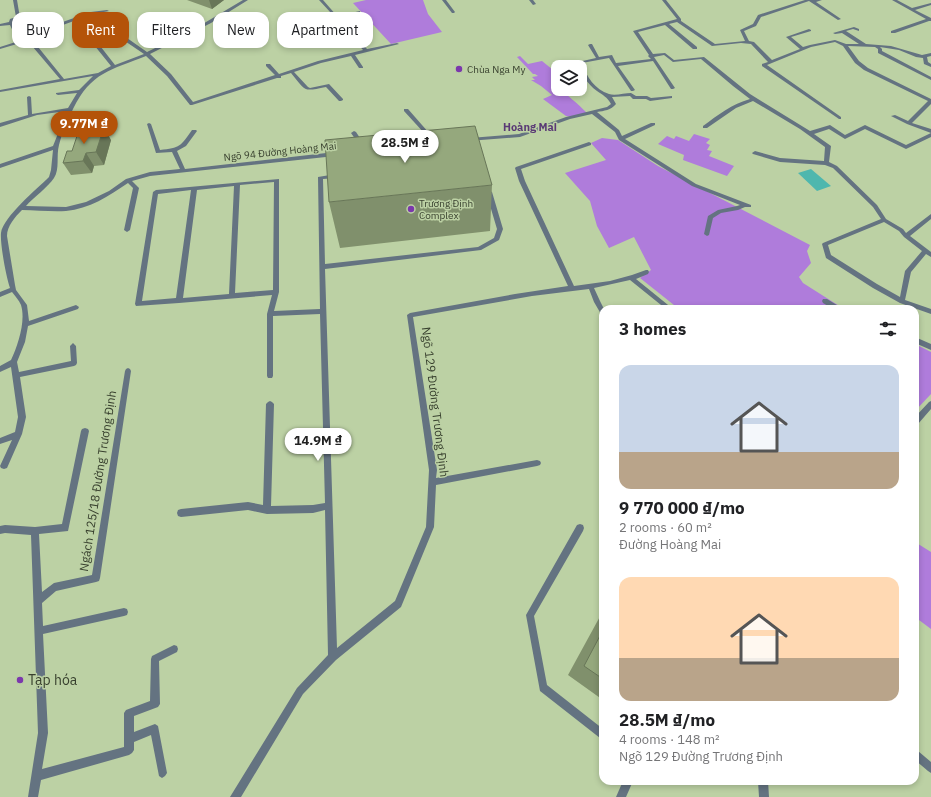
<!DOCTYPE html>
<meta charset="utf-8">
<style>
body{margin:0;font-family:"IBM Plex Sans",sans-serif;background:#f6f6f6;color:#202124;height:100vh;display:flex;flex-direction:column;font-size:15px;white-space:nowrap}
*{box-sizing:border-box;margin:0}
p{font-size:13px;color:#757577}
.icon{flex:none;width:22px;height:22px;fill:none;stroke:currentColor;stroke-width:2;stroke-linecap:round;stroke-linejoin:round}
.map{position:relative;flex:1;overflow:hidden}
.panel{position:absolute;left:599px;top:305px;width:320px;height:480px;display:flex;flex-direction:column;background:#fff;border-radius:12px;box-shadow:0 2px 6px #0003}
.panel>*{flex:none}
.top-card{position:absolute;left:12px;top:12px;width:380px;height:36px;display:flex;gap:8px}
.controls{position:absolute;left:551px;top:60px;display:grid;gap:8px}
.controls a{display:grid;place-items:center;width:36px;height:36px;border-radius:8px;background:#fff;box-shadow:0 2px 6px #0003;font-size:20px}
.price{position:absolute;translate:-50% -34px;padding:0 9px;border-radius:14px;background:#fff;color:#222;font-size:13px;line-height:26px;filter:drop-shadow(0 1px 2px #0008)}
.price::after{content:'';position:absolute;left:50%;top:24px;width:12px;height:9px;margin-left:-6px;background:inherit;clip-path:polygon(0 0,100% 0,50% 100%)}
.price.active{background:#b45309;color:#fff}
ul{padding:0;list-style:none}
li{display:grid;align-content:center;gap:8px;height:212px;padding:0 20px}
li span{display:grid;place-items:center;height:124px;border-radius:12px;color:#555}
li>.icon{margin-inline-start:auto}
span .icon{width:72px;height:72px;fill:#fffc;stroke-width:1}
li b{font-size:17px}
h2{display:flex;justify-content:space-between;align-items:center;height:48px;padding:0 20px;font-size:17px}
.pill{padding:0 14px;border-radius:12px;background:#fff;box-shadow:0 2px 6px #0003;font-size:14px;line-height:36px}
.pill.active{background:#b45309;color:#fff}
.map>svg:first-child{display:block}
</style>
<div class="map">
<svg width="931" height="797" viewBox="0 0 931 797">
<rect width="100%" height="100%" fill="#bcd1a4"/>
<path fill="#af7cdb" d="M366,0h57l5,14 14,18 -51,12 -38,-41z
M520,56l8,8 14,-3 16,13v15c10,6 20,15 29,24l-15,4 -6,-1 -23,-17 9,-4 -11,-9 -10,-6h4l-3,-3 6,-1 -3,-2h-2l-16,-17z
M694,134l16,5 -4,4 4,2 -3,5 5,1 -3,5 25,10 -7,10 -44,-16 1,-5 -26,-11 9,-8 7,3 2,-3 13,5z
M602,138l16,2 40,26 152,79 -3,6 4,12 -12,14 4,6 41,26h-165l-39,-31 11,-8 -17,-33 -25,11 -12,-22 -7,-25 -25,-28 41,-13 -15,-17z
M915,344l16,8v42l-16,17z
M915,542l16,10v77l-16,-12z"/>
<path fill="#4eb7ae" d="M811,169l20,17 -14,5 -19,-18z"/>
<g fill="none" stroke-linecap="round" stroke-linejoin="round">
<path fill="#647381" fill-rule="evenodd" d="M13,0h4l3,18 -7,3v2l7,14 71,-25 16,-2 2,1 -16,3 -63,23 34,42 34,-6 13,-7 -25,-31v-2h4l25,32 29,-11 -31,-21v-2h4l30,21 49,-24 47,-28h5l-37,23 -61,31 21,20 22,28 82,-27 -9,-9v-2h4l9,10 39,-13 45,-11 -30,-34 -51,20h-4v-2l53,-21 -12,-13h4l14,16 23,-5v2l-21,5 28,31 30,-6 2,1 -44,11 8,12v1h-4l-8,-12 -30,7 -27,9 14,15 2,1 19,-4 14,15v1l-2,1h-2l-13,-14c-24,5 -20,4 -35,-14l-10,3v2h-4l-85,27h-2l-23,-29 -21,-20c-35,14 -55,16 -73,53 -5,11 -11,24 -14,36 -3,11 1,24 -5,33 -6,9 -21,20 -28,28l40,1 20,-5 23,-11 17,-12 24,-7 30,-3 -8,-17 -16,1 -9,-29 2,-1 2,1 9,26c20,-2 21,-4 32,-20h4l1,1 -11,15 -9,5 8,18 150,-17 3,2 -3,2 -185,20 -18,5 7,7 -9,42 -3,2 -3,-2 9,-42 -5,-5c-19,13 -39,26 -62,28 -14,1 -30,-1 -44,-1 -7,7 -15,16 -15,26l8,49 1,5 11,15 2,16 47,-16 3,2 -1,2 -50,17 -3,16 -8,20 2,10 52,-11 -1,-15 3,-3 3,3 1,17 -1,2 -2,1 -54,11 6,40 -4,17 -15,34 -3,1 -3,-1 -1,-2 12,-26 -12,4v-6l15,-6 3,-15 -7,-50 -11,5v-6l11,-6c7,-15 15,-39 10,-55 -2,-5 -6,-9 -9,-13l-12,5v-5l10,-4c-4,-12 -10,-44 -9,-55 2,-16 36,-44 48,-56l2,-7 2,-20 -53,18v-4l53,-18 14,-35 -30,4 -37,12v-4l28,-8 -1,-18 2,-1 2,1 1,17 36,-6 9,-15 -19,2 -2,-1v-1l23,-3 14,-14 -93,16v-2l60,-11 -33,-39v1l-27,8v-2l22,-7h-5l-7,-15 -10,1v-2l9,-2 1,-3 6,-2z
M442,0h4l9,12 -1,1h-2z
M529,0h4l3,4 -3,1z
M662,0h4l15,19v2l34,23 30,-3 -5,-11 13,-6 5,-9 47,-15h17l-6,2 25,17 -3,1 -29,-19 -48,16 -5,9 -12,5 5,10 5,1 18,18 28,-11 -14,-12 23,-8 2,1v1l-20,6 12,10 7,-2 25,-5 11,4h13l-17,-11 -7,1 -2,-1 21,-6 5,2v2l-6,-2 -7,2 20,13 25,2 31,9 9,-2v3l-4,1 1,5 3,2v3l-7,-3 -1,-6 -7,-1 -17,-7 -19,-3 2,2v2l49,26v3l-53,-27v-4l-3,-2 -27,-1 11,15 9,7 63,31v5l-19,19 19,6v4l-24,-9 -16,-8 4,-1 13,6 20,-20 -64,-31 -9,-7 -12,-17 -8,-4 -24,5 -44,18 74,52v2h-2l-77,-53v-2l6,-2 -17,-18 -10,-1 -29,3 -35,-24 -8,2 28,23v2h-4l-28,-24 -27,7 15,22 12,-1 9,7 30,-3 46,37 60,37 20,-6 15,10 20,-10 41,20 25,-12v4l-25,12 -41,-20 -20,10 -16,-10 -15,5 17,12 -2,16 8,4 40,39 9,14 17,10 3,4 25,-19v5l-21,17 21,16v5l-5,-3 -15,18 -6,28 26,9v5l-31,-11 -27,-15 -47,-30 -4,-14 1,-1 58,-24 -8,-12 -40,-39 -8,-3 -45,-3 -27,-8 -1,-1 3,-2 25,7 44,3 1,-14 -25,-18 -47,-28 -17,7 -29,20h-4v-2c15,-11 29,-22 47,-27l-17,-13 -32,-27 -28,3 -9,-7 -10,2 21,31 -2,1h-2l-18,-28 -35,5 17,24 -2,1h-2l-22,-33 -27,5c4,13 13,27 27,31 6,2 16,-1 22,-1l5,3h11l4,2 21,-2v2l-22,3 -4,-2h-13l-3,-3 -18,1 4,7c-5,6 -12,7 -19,8l22,18 3,6 29,-13h4v2l-30,14 71,45 55,21v2h-6l-7,3 -17,3 -8,5 -4,17 -2,1 -3,-2 4,-18 10,-6 19,-4 3,-1 -48,-19 -73,-46 -4,-8 -23,-18 -22,5 -50,18 -52,4v-2l2,-1 49,-4 47,-17 41,-10 4,-3c-4,-7 -8,-9 -14,-13 -10,-7 -16,-18 -19,-29l18,-4 -8,-13 2,-1h2l7,13 13,-2 4,8 35,-4 -3,-3 1,-1 -16,-24 44,-12zM884,222l15,9 5,6 18,14 -17,20 -5,26 -23,-13 -46,-29 -3,-10z
M892,0h5l15,8 19,-5v2l-16,5 16,8v3h-2l-34,12h-4v-2l35,-12z
M404,109h4l21,24 3,6 -1,1h-4l-2,-6 -21,-23z
M354,131l2,1 8,12v2h-4l-9,-13z
M589,142l2,1v2l-70,24 4,12 49,105 36,-5 22,-6 14,-5h2l1,2 -1,2 -12,5 37,30h-7l-36,-29 -36,8 6,13 4,8h-1v5h-2l-7,-12 -5,-13 -57,7 -119,21 24,153 -1,8 101,-18 3,1 1,2 -1,2 -3,1 -101,19 -2,42 -33,80 -65,53 -33,34 -62,103h-11l67,-109 31,-33 -3,-145 -12,3 -46,1 -19,-4 -67,7 -3,-1 -1,-3 1,-3 3,-1 67,-7 15,3 3,-101 2,-2 2,-1 2,1 2,2 -3,102 42,-1 12,-2 -5,-189 -47,2v60l-1,2h-4l-1,-2v-62l5,-19 -93,8 -43,3 -1,-2 18,-112 3,-2 123,-11v113l-5,19 46,-2 -2,-132 18,-3 3,2 -3,2 -13,1 2,85 153,-17 16,-9 3,-9 -11,-37 3,-2 3,2 11,37 -4,11 -18,10 -156,19 12,379 58,-47 31,-74 3,-57 -22,-155 3,-2 105,-19 53,-8 -49,-105 -4,-13 1,-1zM274,182l-1,108 -38,3 5,-108zM234,186l-5,108 -46,4 14,-108zM191,190l-15,108 -34,3 16,-107z
M823,299h4l13,8 1,2h-8l-10,-6 -1,-2z
M915,337l16,7v6l-16,-7z
M128,368l2,1 1,2 -31,207 -1,3 -3,1 -40,9 -14,12 1,23 81,-18 3,1 1,3 -1,3 -3,1 -81,18 5,99 -6,36 82,-22v-34l2,-3 24,-9 1,-42 1,-3 22,-11 3,1 1,3 -1,3 -18,9 1,43 -2,3 -24,9v16l21,-8 3,2 9,47 -2,3 -3,2 -3,-2 -8,-41 -17,7v8l-2,3 -3,2 -88,25 -3,17h-10l10,-64 -7,-198 -26,-2 -5,1v-8l5,-1 30,2 27,-3 19,-93 1,-2 3,-1 3,1 1,2 -21,100 -29,3 3,58 12,-9 38,-8 33,-204 1,-2z
M931,401v8l-13,15 -3,1v-8l14,-15z
M580,524l3,1 1,3 -1,3 -49,85 13,69 56,44v11l-3,-2 -60,-47 -14,-76 51,-90z
M915,749l3,2 13,11v11l-3,-2 -13,-11z
M623,781h10l-7,16h-10z
M758,781h10l1,16h-10z"/>
</g>
<path fill="#80906c" d="M187,0h37l-12,9z
M111,140l-7,25 -10,1 -2,7 -21,2 -8,-12 9,-12z
M492,185l-2,46 -150,17 -11,-46z
M603,611v89l-35,-25z"/>
<path fill="#687658" d="M209,0h15l-12,9z
M104,127l7,13 -7,25 -8,-13z
M86,153l8,13 -2,7 -9,-12z"/>
<path fill="#95a87d" stroke="#687658" d="M475,126l17,59 -163,17 -4,-62z
M104,127l-8,25 -10,1 -3,8 -20,2 4,-12h5l7,-21z
M603,630v49l-19,-13z"/>
<g fill="#7b38ac" stroke="#bcd1a4" stroke-width="1.5">
<circle cx="459" cy="69" r="4"/>
<circle cx="411" cy="209" r="4"/>
<circle cx="20" cy="680" r="4"/>
</g>
<g text-anchor="middle" stroke-width="3" stroke-linejoin="round" paint-order="stroke">
<g font-size="10" fill="#38402e" stroke="#bcd1a4" text-anchor="start">
<text x="467" y="73">Chùa Nga My</text>
<text x="419" y="207">Trương Định<tspan x="419" dy="12">Complex</tspan></text>
</g>
<g font-size="10" fill="#38402e" stroke="#bcd1a4">
<text transform="translate(280 151) rotate(-6)" y="4">Ngõ 94 Đường Hoàng Mai</text>
</g>
<g font-size="11" font-weight="bold" fill="#5a3a75" stroke="#bcd1a4">
<text x="530" y="131">Hoàng Mai</text>
</g>
<g font-size="12" fill="#38402e" stroke="#bcd1a4">
<text transform="translate(435 402) rotate(83)" y="4">Ngõ 129 Đường Trương Định</text>
<text transform="translate(98 481) rotate(-81)" y="4">Ngách 125/18 Đường Trương Định</text>
</g>
<g font-size="14" fill="#38402e" stroke="#bcd1a4" text-anchor="start">
<text x="28" y="685">Tạp hóa</text>
</g>
</g>
</svg>
<div class="controls">
<a><svg class="icon" aria-label="layers" viewBox="0 0 24 24"><path d="M12 4l9 5-9 5-9-5zM3 14l9 5 9-5"/></svg></a>
</div>
<b class="price active" style="left:84px;top:145px">9.77M ₫</b>
<b class="price" style="left:405px;top:164px">28.5M ₫</b>
<b class="price" style="left:318px;top:462px">14.9M ₫</b>
<div class="top-card">
<a class="pill">Buy</a>
<a class="pill active">Rent</a>
<a class="pill">Filters</a>
<a class="pill">New</a>
<a class="pill">Apartment</a>
</div>
<section class="panel">
<h2>3 homes<svg class="icon" aria-label="filters" viewBox="0 0 24 24"><path d="M4 7h16M4 17h16"/><circle cx="9" cy="7" r="2"/><circle cx="15" cy="17" r="2"/></svg></h2>
<ul>
<li><span style="background:linear-gradient(#c9d6e8 70%,#b9a48a 0)"><svg class="icon" aria-label="home" viewBox="0 0 24 24"><path d="M3 11l9-7 9 7M6 9v11h12V9"/></svg></span><div><b>9 770 000 ₫/mo</b><p>2 rooms · 60 m²</p><p>Đường Hoàng Mai</p></div></li>
<li><span style="background:linear-gradient(#ffd9b3 65%,#b9a48a 0)"><svg class="icon" aria-label="home" viewBox="0 0 24 24"><path d="M3 11l9-7 9 7M6 9v11h12V9"/></svg></span><div><b>28.5M ₫/mo</b><p>4 rooms · 148 m²</p><p>Ngõ 129 Đường Trương Định</p></div></li>
</ul>
</section>
</div>
